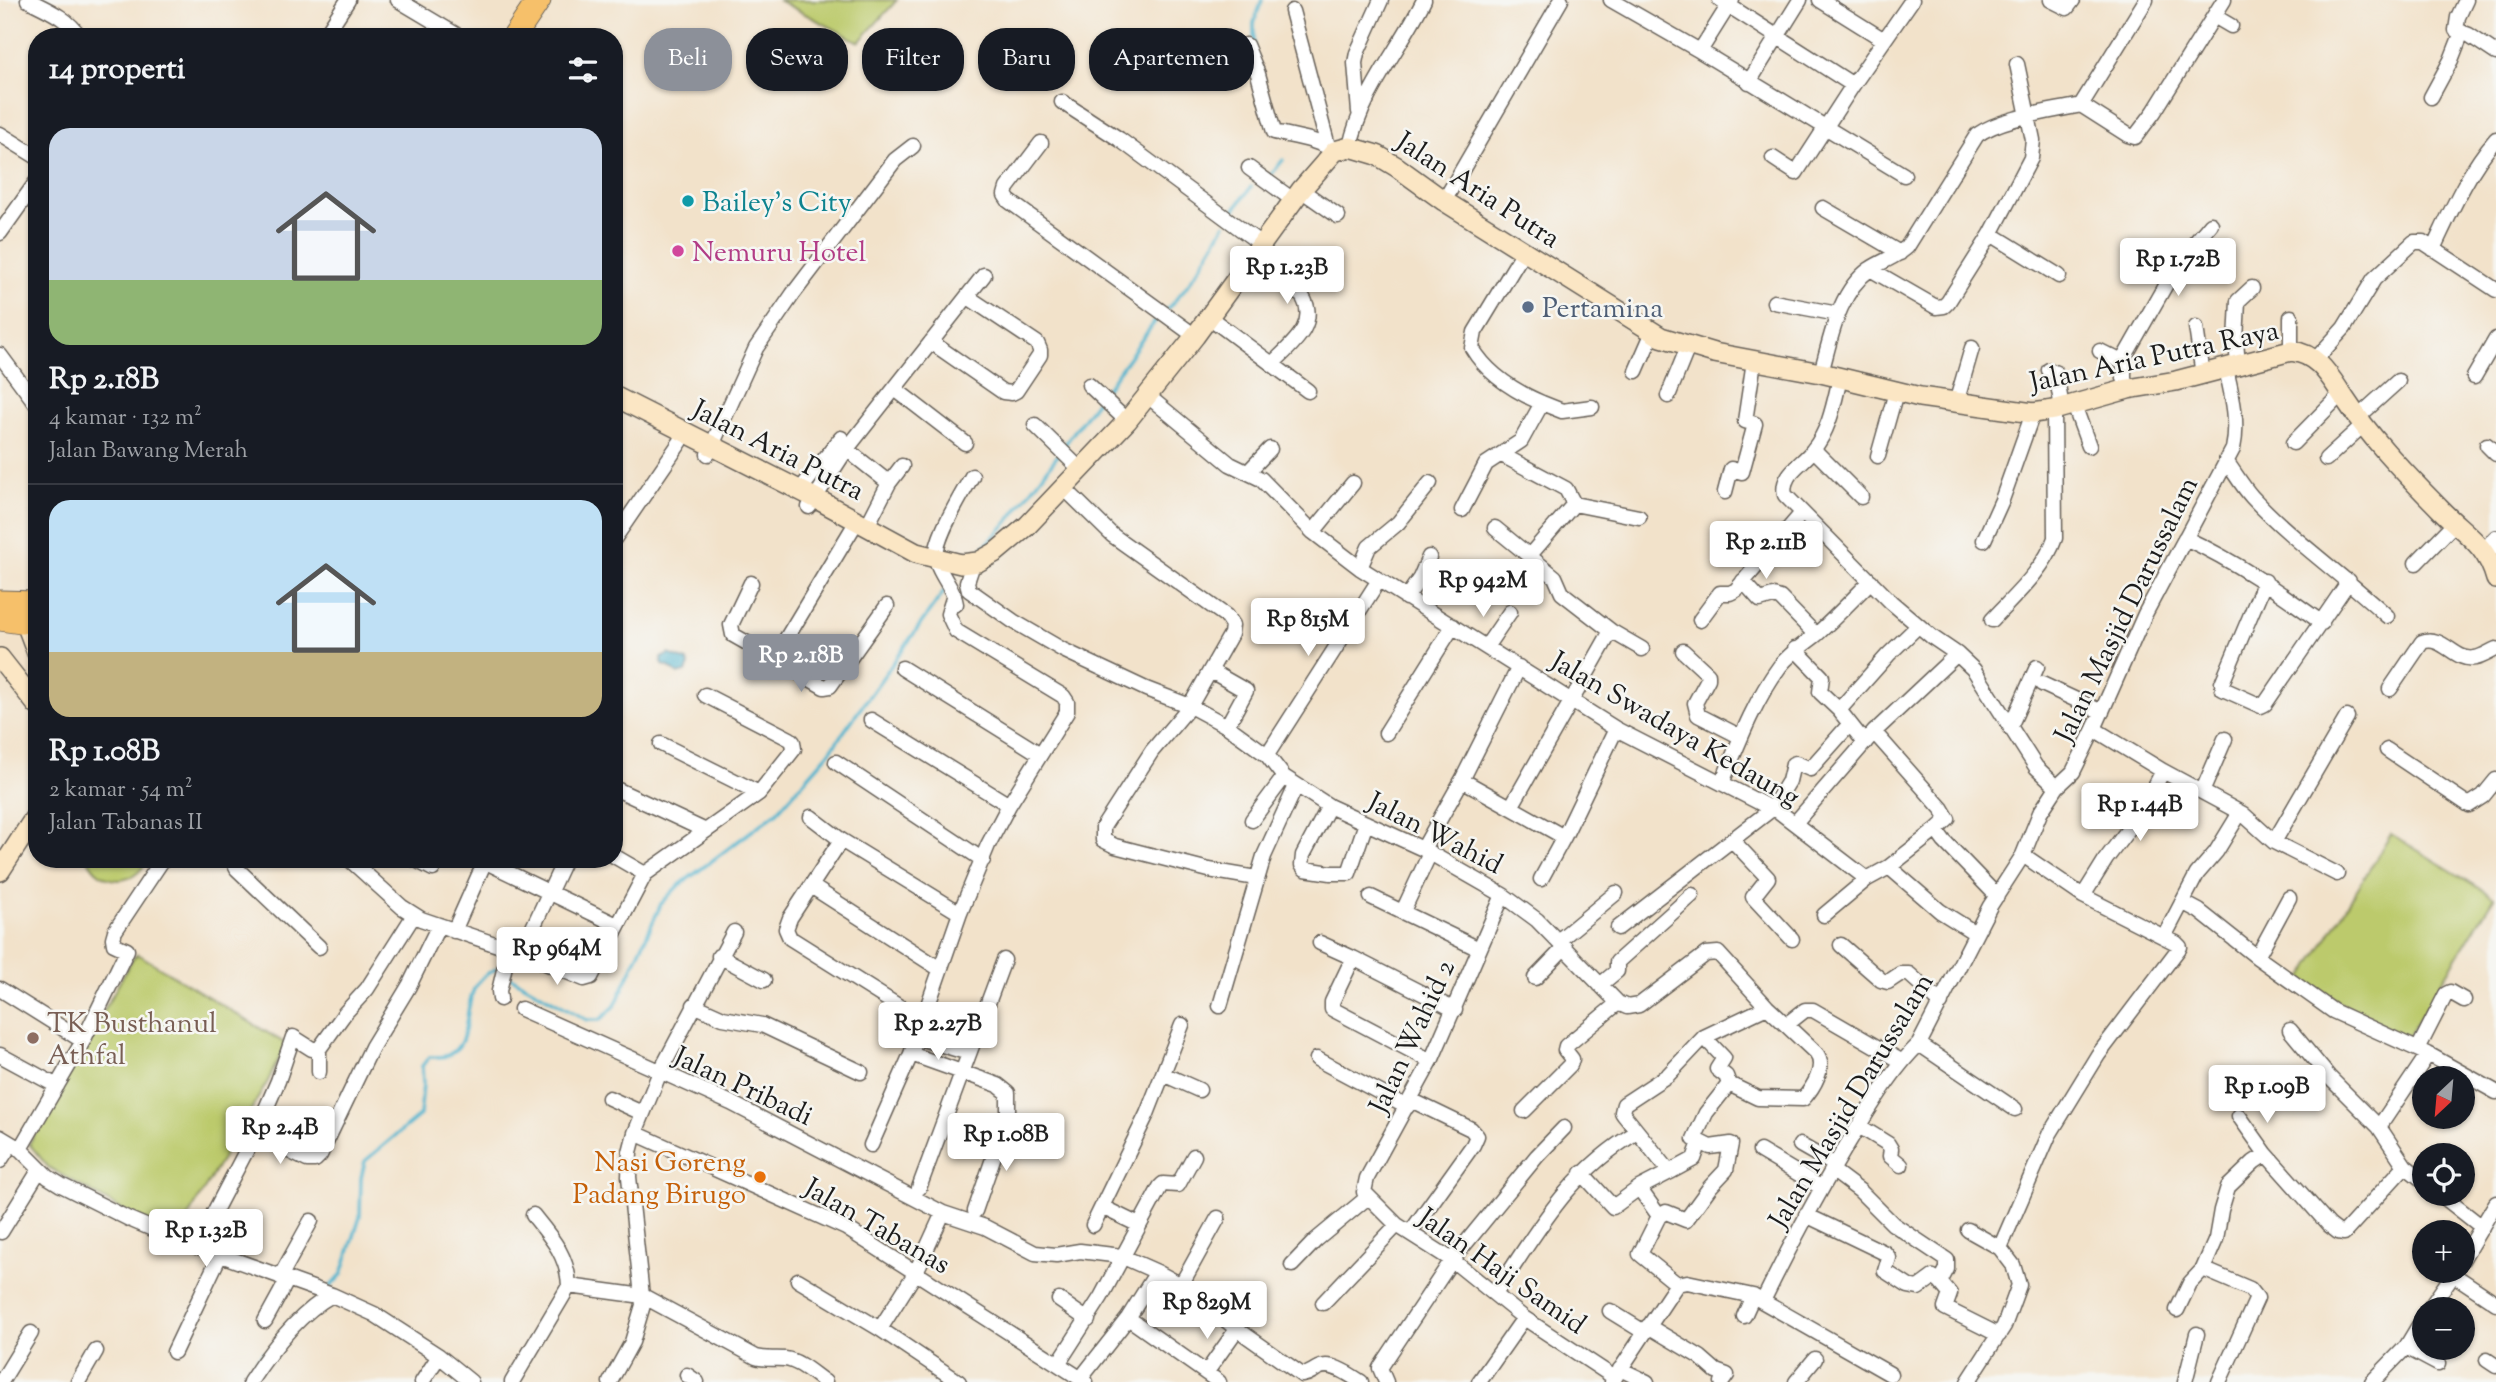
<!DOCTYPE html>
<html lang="id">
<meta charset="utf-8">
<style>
body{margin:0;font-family:"Sorts Mill Goudy",serif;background:#20242c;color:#f1f3f6;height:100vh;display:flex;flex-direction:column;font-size:26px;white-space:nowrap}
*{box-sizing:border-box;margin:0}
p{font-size:23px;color:#9ea1a6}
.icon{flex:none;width:38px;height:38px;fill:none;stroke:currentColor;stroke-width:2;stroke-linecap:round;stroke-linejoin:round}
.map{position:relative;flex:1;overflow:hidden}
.drawer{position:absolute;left:28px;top:28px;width:595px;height:840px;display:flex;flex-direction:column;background:#171b24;border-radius:28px;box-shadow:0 2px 5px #0004}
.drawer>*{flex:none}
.banner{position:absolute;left:644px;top:28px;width:665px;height:63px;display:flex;gap:14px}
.needle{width:46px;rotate:206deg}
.buttons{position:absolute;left:2412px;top:1066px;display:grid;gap:14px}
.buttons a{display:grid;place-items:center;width:63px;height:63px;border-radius:50%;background:#171b24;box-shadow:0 2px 5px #0004;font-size:35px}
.price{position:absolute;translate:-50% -60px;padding:0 16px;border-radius:7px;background:#fff;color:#222;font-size:23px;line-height:46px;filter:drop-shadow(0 2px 4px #0008)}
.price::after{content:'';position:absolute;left:50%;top:42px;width:21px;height:16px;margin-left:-10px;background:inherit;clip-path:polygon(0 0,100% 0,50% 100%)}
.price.current{background:#8c9099;color:#fff}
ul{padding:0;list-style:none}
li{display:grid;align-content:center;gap:14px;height:371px;padding:0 21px}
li+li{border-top:2px solid #363941}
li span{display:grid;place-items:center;height:217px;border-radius:21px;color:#555}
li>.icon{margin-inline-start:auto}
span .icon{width:126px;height:126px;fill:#fffc;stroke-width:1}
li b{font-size:30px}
h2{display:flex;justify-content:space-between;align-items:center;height:84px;padding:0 21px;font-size:30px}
.tag{padding:0 24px;border-radius:28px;background:#171b24;box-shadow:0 2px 5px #0004;font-size:24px;line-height:63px}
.tag.current{background:#8c9099;color:#fff}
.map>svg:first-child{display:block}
</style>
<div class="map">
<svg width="2496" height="1382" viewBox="0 0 2496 1382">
<rect width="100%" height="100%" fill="#f6f6f2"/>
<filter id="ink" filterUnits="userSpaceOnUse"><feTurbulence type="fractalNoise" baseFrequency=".0143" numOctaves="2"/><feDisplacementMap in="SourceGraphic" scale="14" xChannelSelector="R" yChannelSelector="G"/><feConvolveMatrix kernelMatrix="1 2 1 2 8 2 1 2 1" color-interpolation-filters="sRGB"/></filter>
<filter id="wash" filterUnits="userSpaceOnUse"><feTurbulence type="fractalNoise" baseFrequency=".00686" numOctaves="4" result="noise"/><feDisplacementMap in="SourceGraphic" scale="28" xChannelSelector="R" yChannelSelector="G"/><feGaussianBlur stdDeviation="1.57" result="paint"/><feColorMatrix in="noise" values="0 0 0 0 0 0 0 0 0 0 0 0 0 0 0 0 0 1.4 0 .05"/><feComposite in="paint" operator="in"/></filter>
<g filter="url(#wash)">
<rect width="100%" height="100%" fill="#f2e2ca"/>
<path fill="#bcca6c" stroke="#6c7344" stroke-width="2" d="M778,0h119l-38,42z
M2391,834l103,63 -89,145 -103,-63z
M88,859h59c-11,29 -47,27 -59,0z
M138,954l148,90 -18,37 -89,151 -39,-12 -92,-53 -19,-23 104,-186z"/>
<path fill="#4fb4ce" stroke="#366875" stroke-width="2" d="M669,654l18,7 2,4 -3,7 -8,2 -9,-7 -6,-2 -2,-7z"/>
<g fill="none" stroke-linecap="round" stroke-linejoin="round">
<path stroke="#4fb4ce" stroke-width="3.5" d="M1254,49v-26l8,-23
M1270,176l13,-16
M1232,213l19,-26
M1167,309c25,-25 41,-55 58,-85
M1106,389l53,-73
M1063,447l35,-48
M980,551l27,-28 51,-68
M507,975l80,45h13l15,-14 46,-102 16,-17 100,-75 51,-58 117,-164
M330,1287l12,-13 18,-57 1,-39 4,-17 55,-46 3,-31 -1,-18 7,-9c5,0 12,0 17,-1 35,-14 6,-69 50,-87
M241,1382l22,-30"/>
</g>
</g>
<g filter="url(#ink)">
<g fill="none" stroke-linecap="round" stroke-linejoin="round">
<defs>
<path id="minor" d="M28,0c20,10 40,18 52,37
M398,0l62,37
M1611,0l89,51 204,124
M1720,0l133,85
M1820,0l64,40
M2051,0l16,8 6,-8
M2466,0l-8,17 -2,13 13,5 27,18
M1292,11l36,135
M2214,16l17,10
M324,37l24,-37
M1246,45l12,29 16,58c21,5 42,7 61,19
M1700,51l32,-51
M1749,82l51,-82
M2431,97l20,-37 11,-28
M1062,102l57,37 142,105
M2081,105l47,30 7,2 19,-25 70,-112
M1359,112l-4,-49 2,-10 24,-53
M0,134l37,23
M1041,143l-34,45 -2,7 4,6 186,135
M1350,147c11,-54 50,-98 74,-147
M1773,158l23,15 57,-88 59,-85
M1249,168l44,32
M1301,190l37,26
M1444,201l117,-201
M1823,208l77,45
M0,233l37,-52
M1991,234l68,42
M2433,249c18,-38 35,-78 63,-110
M1251,258l51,38c18,28 -11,49 -30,68
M1870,269l66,38 8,-1 4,-4 43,-68 40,-76 2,-18 -16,-76
M1774,302l64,12
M1209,317l99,74
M2196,327l7,48
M931,342l72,50 9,1 4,-2 24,-36v-5l-3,-7 -69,-46
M2100,351l22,11
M2291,351v-34
M0,355l37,50
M2315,360l29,-32 30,-49 40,-37h9l73,48
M2238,365l-2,-24 2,-40 14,-13
M2049,370l7,3 6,35
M1636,371l17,-39
M1821,373c10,-35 17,-81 49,-104 12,-8 26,-12 37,-22l70,-112c26,-18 73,-23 104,-30l65,-105
M2474,377l22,-38
M1840,378c-6,25 -10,51 -27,72 -10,14 -33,24 -28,45l106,107 41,35 25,17 17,16 62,97 21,20
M1089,385l38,36
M895,389l70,54
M2128,389l-4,-11v-20l54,-95 33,-39
M1148,396l82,68 31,15 52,53 47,36 256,161 156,80 1,-2 94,72
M1668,396l20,-49
M1542,403l20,8 30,-4
M1956,403l16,-55
M2074,405l15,41
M2357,418l41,-37
M1035,425l46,45
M2293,443l48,-49
M2487,445l9,9
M1814,450l47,47
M708,454l48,-106 37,-54 102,-134 18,-14
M1502,455l64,34 8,15 -44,51
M855,456l34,27
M1878,456l18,-64
M2326,459l37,-34
M2226,461c9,12 16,25 26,36 41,44 91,78 135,119
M1248,472l22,-23
M1064,488l48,47 114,81 6,9 -1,9 -41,72 -38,45 -49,76v13l12,6 94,24 47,8
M800,490l41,-52
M1725,492l6,-23 11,3 13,-48 -10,-3 9,-60
M1574,504l65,13
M809,507l37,-57 138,-175
M1462,510l24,-46 35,-23 21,-38c-28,-12 -54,-28 -70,-55l3,-16 49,-81
M867,526l22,-43 13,-17
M1495,528l60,49 7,16 49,38 31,18
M1313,532l40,-49
M2185,538c50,23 93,53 137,85
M614,539l67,-98
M1984,540l18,-40 31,-87
M2416,563l38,-39
M973,564l-6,18 2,8 44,31 50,29 83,39 44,17 37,20 40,29 17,22 45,29 94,43 80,46 34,25 81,83 9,4 12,-2 67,-51 12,-1 49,54 49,46c11,13 -3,35 -13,46l-45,-1 -29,-14 -3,-8 -9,-7 7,-11 -20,-21
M1360,568l9,-21 29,-24 32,-40
M1743,581l17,19 13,-4 7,2 36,37
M2265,581l-43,102 1,6 38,17 4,-2 84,-123
M751,583l-20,42 2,10 91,52 6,-1 57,-80
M1406,598l14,-20 9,-21
M956,604c-2,-15 -14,-26 -19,-41 -7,-19 25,-68 35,-87
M1700,620l20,-27h10l6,-3 66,-77
M1992,620c23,-25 52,-50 63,-82l-1,-128
M1486,647l24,-35
M1795,649l27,28 -2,15 19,18 26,33
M1683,651l25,23v5l-13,24 3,12 43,22
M774,659l83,-138
M902,668l138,86
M1211,671l35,20 -19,35
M2042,684l60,28
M2390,689l32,-47c21,-8 32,20 53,16 7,-1 14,-6 21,-9
M1839,710l49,-55 30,-29
M871,720l138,85
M2010,727l27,-60
M2094,729l69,42 80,43 31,28 63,32
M1874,732l68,77 6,10 -12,11 8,11 53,55
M1386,733l67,-107
M661,744l98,49
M2387,750l82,55 14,-9 13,-16
M1267,755l112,-175
M836,762l147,98
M1462,780l102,57
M1722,783c16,-39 32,-82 58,-117 10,-13 23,-21 36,-31 19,-17 37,-36 55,-54
M614,788l92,43
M2203,790l22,-51
M1329,806l-26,49 -1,10 3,4 26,4h18l17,-50
M1511,807l100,-176
M1773,807l16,-26 4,-17 3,-1 14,6 39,-44
M811,817l30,23 119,73
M1252,820l32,-43
M1795,823l79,-91 83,-78
M841,840l-51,78 -4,11 4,9 132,83
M1732,840l36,38 -15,19 39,42
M2274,842l73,-125
M1423,849l39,-69 57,-113
M614,856l31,18
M232,859l5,10 82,78
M349,859l53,48 19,12 100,34 63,26 7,-2 54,-103 114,-81 35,-44 -1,-7 -3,-3 -85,-44
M414,859l19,10
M486,862l131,63
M1889,867l47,-37
M1541,879l23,-42 52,-108
M811,886l129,83
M1503,895l-72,166 -64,117 -3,14 33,33 55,35 72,58 91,60
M2083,896l23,-37 34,-45 23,-43
M1371,897l108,52
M2184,903l15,8 58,46 76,54 95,43 68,38
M1403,911l27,-58
M1824,915l43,-36 22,-12 51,44 35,22
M1618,928l154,-119
M454,931l32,-72
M2164,937l33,-63 19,-22 22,-36v-4
M1558,941l58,-48
M1320,943l33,15 102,52
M1841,945l40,35 7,2 12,-8h9l32,29
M521,953l44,-94
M719,956l45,24
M2257,957l32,-59
M1353,958l-21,44v7l99,52
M1535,978l30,-31
M1600,985l17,-14v-9l75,-67
M0,989l83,52
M500,999l-1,-8 10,-42
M694,1005l29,13 39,7 99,47
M1220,1006l44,-150 32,-70
M521,1009l210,94 212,110 42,14 50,26 21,2 24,-4 41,5 36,16 24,13 56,44 65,46c8,-1 10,-4 16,-7 13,-7 32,7 43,14
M1786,1025l19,-15h8l88,51
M2290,1030l39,47 50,50 26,39 19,15
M916,1037l53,16
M1919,1044l96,65
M2418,1049l28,-55 4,-2 14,8
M911,1054l87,31 10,8v22l-33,96
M0,1055l57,31
M1317,1059l90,48
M319,1072v-23l26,-36 22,-24 47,-74
M1163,1074l36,16
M609,1098l33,15
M1524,1111l46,-46 2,-6 -7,-9 1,-4 52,-43
M2239,1116l27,38 63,71 9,7 6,1 61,-67
M1859,1126l29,18 3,5 -1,7 11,9
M2379,1127l49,-73
M635,1133l211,95 240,154
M255,1134l52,26h8l5,-5 52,-108 37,-61 30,-61
M0,1137l20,12 28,28 13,8 68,34 47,20 156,56 42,19 65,42 32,26
M871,1145l40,-91 49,-141 28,-68 21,-40 58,-93v-10l-4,-6 -107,-65 -8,-17 6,-19
M1800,1145l35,20
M20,1149l63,-108 44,-91 -13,-6 -1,-6 2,-7 48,-72
M1760,1151l62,37
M0,1161l11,-17
M1832,1170l28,21 33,33 54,36v9l-7,13 10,12 -5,14 54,27
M1670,1172l24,-13 6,-17
M1582,1173l31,34 26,-19 20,28 -19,38 37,30
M919,1188l85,-228
M1639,1188l31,-16 -46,-57 -2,-3 2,-8 44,-29 36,-38 63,-30
M2440,1194l42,33
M1102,1207l37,18
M533,1215c18,22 35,41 36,71
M1806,1215l79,38 4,5 -4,13 23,15 10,2 15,-11 7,5
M1659,1216l7,-4 20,8 24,-33 16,-17 5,-26 -21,3 -16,-8 12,-26 23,-29
M1093,1225l54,-111 35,-89
M1,1232l39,-63
M1410,1233l63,-88 4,-9 -6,-7 -60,-29
M196,1247l59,-113 23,-53 15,-44 19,12h7
M2000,1248l49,-113 49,-80 82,-108 -4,-4 -93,-47 -60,-41
M2462,1260l34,-57
M1292,1265l24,-25 52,-43
M2203,1269l47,20 7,9 -38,84
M2454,1275l42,28
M280,1277l31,-56
M798,1280l82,49 79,53
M1181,1285l37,-67
M1495,1294c44,-65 72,-120 142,-162
M1059,1300l29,20
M1763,1301c28,-57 57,-112 90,-166 20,-32 39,-65 66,-91l71,-138 33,-51 17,-42 17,-26 16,-15 21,-43 51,-115 88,-165c6,-27 -1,-54 -7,-80
M1323,1303l74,-78
M2429,1309l27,-39
M2177,1310l13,-27 13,-14 13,-30 5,-29 7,-23 26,-25 12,-8
M1610,1311l34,21
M1744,1316l9,-20
M1128,1318l91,64
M265,1321l23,-42
M1648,1326l52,31 16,14 11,4 -5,7
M880,1329l36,-57 27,-59
M2406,1347l32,17
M174,1352l46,-97
M2487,1360l9,6
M1058,1364l43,-67 59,-110 3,-3 15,1 16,-29
M1620,1369l27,13
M1206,1373l31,-44
M687,1375l10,7
M1081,1378l47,-60 29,-46
M1,1382l30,-49
M78,1382l18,-31
M250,1382c20,-31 49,-69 82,-87
M422,1382l17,-26
M512,1382l57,-96 74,10 113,61c10,3 19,1 29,2 15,2 28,15 40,23
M610,1382l22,-40 11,-37 -14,-128 1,-25 5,-19 25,-61 74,-140
M1386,1382l-6,-14 72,-108 85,-104 27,-28
M1479,1382l45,-64
M1612,1382l65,-98 10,-2 66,14 137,78
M1796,1382l19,-23
M1968,1382l36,-56 15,-41 -6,-20 -13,-17 -32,-18
M2185,1382l12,-48
M2372,1382l34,-35 18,-30"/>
<path id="tertiary" d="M2486,553l10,-14"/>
<path id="secondary" d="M614,396l201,102 101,55 45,11 17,-2 18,-10 31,-26 100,-105 68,-85 106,-146 34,-39 15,-4 27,8 20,12 47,34 217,136 53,16 107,20 99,24 113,16 21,-3 74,-21 48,-8 115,-30c28,3 39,26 54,48 26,40 61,75 95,110 24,25 46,34 56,70
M28,629l9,24
M0,658l37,47
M0,871l37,-57"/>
<path id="trunk" d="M514,37l25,-37
M0,602l37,1
M0,619l21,3 16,-3"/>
</defs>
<use href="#minor" stroke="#676159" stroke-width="17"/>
<use href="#tertiary" stroke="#676159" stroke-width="20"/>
<use href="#secondary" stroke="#676159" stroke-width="22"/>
<use href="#trunk" stroke="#676159" stroke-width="25"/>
<use href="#minor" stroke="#fff" stroke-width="14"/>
<use href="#tertiary" stroke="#fff" stroke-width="18"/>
<use href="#secondary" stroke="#fbe6c4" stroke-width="19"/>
<use href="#trunk" stroke="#f6c06b" stroke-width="23"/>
</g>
</g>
<circle fill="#0f9aa8" stroke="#f6f6f2" stroke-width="2.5" cx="688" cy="201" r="7"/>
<circle fill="#d1479c" stroke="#f6f6f2" stroke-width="2.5" cx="678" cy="251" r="7"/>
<circle fill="#5c6f8a" stroke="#f6f6f2" stroke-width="2.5" cx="1528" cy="307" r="7"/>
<circle fill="#8d6e63" stroke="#f6f6f2" stroke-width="2.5" cx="33" cy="1038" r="7"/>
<circle fill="#e8710a" stroke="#f6f6f2" stroke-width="2.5" cx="760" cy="1177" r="7"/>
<g text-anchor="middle" stroke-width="5" stroke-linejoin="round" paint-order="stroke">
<g font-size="28" fill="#1c1c1c" stroke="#f6f6f2">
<text transform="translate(1479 189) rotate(33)" y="10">Jalan Aria Putra</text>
<text transform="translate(2154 355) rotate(-12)" y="10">Jalan Aria Putra Raya</text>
<text transform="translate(779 449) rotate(27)" y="10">Jalan Aria Putra</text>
<text transform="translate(2125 609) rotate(-64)" y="10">Jalan Masjid Darussalam</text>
<text transform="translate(1676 728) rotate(30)" y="10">Jalan Swadaya Kedaung</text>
<text transform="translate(1436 832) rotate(27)" y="10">Jalan Wahid</text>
<text transform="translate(1411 1036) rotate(-65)" y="10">Jalan Wahid 2</text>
<text transform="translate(744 1085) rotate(25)" y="10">Jalan Pribadi</text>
<text transform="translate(1850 1100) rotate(-59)" y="10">Jalan Masjid Darussalam</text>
<text transform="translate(878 1225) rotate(30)" y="10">Jalan Tabanas</text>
<text transform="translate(1503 1270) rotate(35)" y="10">Jalan Haji Samid</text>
</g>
<g font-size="28" fill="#0d838f" stroke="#f6f6f2" text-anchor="start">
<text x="702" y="211">Bailey's City</text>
</g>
<g font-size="28" fill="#b23c85" stroke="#f6f6f2" text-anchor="start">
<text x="692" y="261">Nemuru Hotel</text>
</g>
<g font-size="28" fill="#4e5e75" stroke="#f6f6f2" text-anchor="start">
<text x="1542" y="317">Pertamina</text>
</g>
<g font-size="28" fill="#785e54" stroke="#f6f6f2" text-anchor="start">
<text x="47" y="1032">TK Busthanul<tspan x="47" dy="32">Athfal</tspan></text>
</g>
<g font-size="28" fill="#c56008" stroke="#f6f6f2" text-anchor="end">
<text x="746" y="1171">Nasi Goreng<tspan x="746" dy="32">Padang Birugo</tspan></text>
</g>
</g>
</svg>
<div class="buttons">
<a><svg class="needle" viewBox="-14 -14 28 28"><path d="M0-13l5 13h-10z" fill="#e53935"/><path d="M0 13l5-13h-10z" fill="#9ea1a6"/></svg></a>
<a><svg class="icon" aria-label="locate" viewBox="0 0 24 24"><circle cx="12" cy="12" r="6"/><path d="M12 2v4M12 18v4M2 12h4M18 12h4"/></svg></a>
<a>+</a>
<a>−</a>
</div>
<b class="price" style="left:2178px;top:298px">Rp 1.72B</b>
<b class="price" style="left:1287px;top:306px">Rp 1.23B</b>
<b class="price" style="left:1766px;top:581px">Rp 2.11B</b>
<b class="price" style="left:1483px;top:619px">Rp 942M</b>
<b class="price" style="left:1308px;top:658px">Rp 815M</b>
<b class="price current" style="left:801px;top:694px">Rp 2.18B</b>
<b class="price" style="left:2140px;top:843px">Rp 1.44B</b>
<b class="price" style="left:557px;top:987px">Rp 964M</b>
<b class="price" style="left:938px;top:1062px">Rp 2.27B</b>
<b class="price" style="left:2267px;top:1125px">Rp 1.09B</b>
<b class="price" style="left:280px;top:1166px">Rp 2.4B</b>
<b class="price" style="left:1006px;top:1173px">Rp 1.08B</b>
<b class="price" style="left:206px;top:1269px">Rp 1.32B</b>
<b class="price" style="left:1207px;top:1341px">Rp 829M</b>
<div class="banner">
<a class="tag current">Beli</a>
<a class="tag">Sewa</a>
<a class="tag">Filter</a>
<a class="tag">Baru</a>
<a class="tag">Apartemen</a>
</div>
<section class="drawer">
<h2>14 properti<svg class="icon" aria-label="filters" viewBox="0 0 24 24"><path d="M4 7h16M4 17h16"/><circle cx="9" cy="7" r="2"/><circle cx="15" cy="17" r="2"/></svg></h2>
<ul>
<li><span style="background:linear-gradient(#c9d6e8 70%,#8fb573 0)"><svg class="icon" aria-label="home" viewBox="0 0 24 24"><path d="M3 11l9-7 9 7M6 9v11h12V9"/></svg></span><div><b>Rp 2.18B</b><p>4 kamar · 132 m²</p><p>Jalan Bawang Merah</p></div></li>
<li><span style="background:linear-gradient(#bfe0f5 70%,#c2b280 0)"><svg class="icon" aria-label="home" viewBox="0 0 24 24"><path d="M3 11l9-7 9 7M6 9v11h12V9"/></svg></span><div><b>Rp 1.08B</b><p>2 kamar · 54 m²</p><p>Jalan Tabanas II</p></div></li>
</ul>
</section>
</div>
